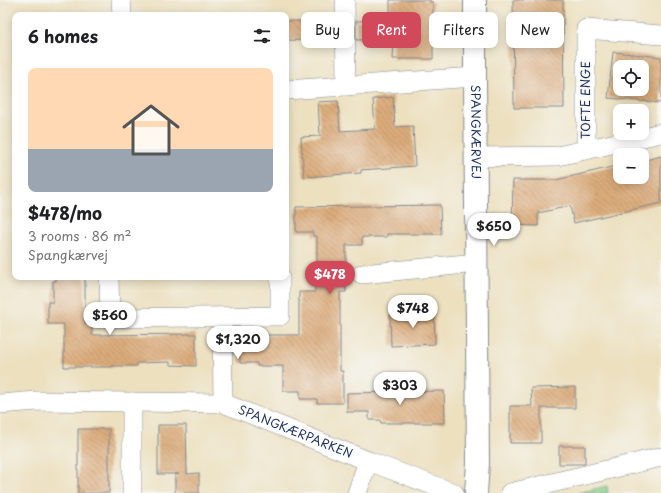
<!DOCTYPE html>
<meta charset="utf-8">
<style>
body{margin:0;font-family:"Playpen Sans",sans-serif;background:#f2f2f2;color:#202124;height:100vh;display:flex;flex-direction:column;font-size:15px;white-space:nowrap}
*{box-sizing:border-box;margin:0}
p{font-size:13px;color:#757577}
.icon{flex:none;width:22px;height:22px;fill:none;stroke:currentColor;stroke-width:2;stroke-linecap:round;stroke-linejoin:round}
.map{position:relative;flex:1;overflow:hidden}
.sheet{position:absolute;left:12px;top:12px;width:277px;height:268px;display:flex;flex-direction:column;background:#fff;border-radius:8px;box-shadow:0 2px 10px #0003}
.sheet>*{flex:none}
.top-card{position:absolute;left:301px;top:12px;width:300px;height:36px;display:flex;gap:8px}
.controls{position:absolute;left:613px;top:60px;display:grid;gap:8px}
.controls a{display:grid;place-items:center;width:36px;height:36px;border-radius:8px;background:#fff;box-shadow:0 2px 10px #0003;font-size:20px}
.price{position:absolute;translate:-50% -34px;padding:0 9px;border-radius:14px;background:#fff;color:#222;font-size:13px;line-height:26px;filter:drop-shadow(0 1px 2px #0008)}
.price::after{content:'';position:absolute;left:50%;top:24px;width:12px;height:9px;margin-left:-6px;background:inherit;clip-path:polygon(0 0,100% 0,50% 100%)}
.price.active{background:#d1495b;color:#fff}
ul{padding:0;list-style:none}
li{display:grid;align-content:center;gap:8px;height:212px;padding:0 16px}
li+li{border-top:1px solid #e0e0e0}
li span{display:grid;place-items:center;height:124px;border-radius:8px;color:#555}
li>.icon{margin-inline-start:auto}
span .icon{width:72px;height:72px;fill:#fffc;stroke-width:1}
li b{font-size:17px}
h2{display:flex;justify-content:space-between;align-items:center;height:48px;padding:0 16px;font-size:17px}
.tag{padding:0 14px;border-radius:8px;background:#fff;box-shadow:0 2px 10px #0003;font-size:14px;line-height:36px}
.tag.active{background:#d1495b;color:#fff}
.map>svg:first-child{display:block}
</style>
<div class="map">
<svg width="661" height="493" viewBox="0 0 661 493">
<defs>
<pattern id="grass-tufts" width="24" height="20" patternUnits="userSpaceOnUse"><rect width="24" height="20" fill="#90d892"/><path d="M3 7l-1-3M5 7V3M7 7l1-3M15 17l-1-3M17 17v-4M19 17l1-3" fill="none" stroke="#7cba80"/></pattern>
<pattern id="building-back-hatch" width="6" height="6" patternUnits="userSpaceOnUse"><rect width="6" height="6" fill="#dcac7a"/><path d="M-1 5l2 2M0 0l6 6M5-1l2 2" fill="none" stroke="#b28c67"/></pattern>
</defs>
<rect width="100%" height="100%" fill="#f6f6f2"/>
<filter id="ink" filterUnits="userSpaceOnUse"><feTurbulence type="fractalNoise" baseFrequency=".025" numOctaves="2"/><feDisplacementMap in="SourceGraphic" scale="8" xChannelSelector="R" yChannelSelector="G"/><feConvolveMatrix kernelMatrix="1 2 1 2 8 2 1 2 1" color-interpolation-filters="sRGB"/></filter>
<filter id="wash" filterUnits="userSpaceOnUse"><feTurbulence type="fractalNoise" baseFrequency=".012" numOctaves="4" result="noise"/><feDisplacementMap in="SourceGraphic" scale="16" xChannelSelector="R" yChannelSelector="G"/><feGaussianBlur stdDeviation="0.9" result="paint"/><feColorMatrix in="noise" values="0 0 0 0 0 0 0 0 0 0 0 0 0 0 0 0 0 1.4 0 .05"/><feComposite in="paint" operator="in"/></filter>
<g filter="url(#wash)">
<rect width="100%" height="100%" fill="#ece0bf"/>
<path fill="url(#grass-tufts)" stroke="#568478" d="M607,486l1,7h-30z"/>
<g id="blocks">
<path fill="url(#building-back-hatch)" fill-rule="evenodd" d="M390,0h40v2h3v57h-40l1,-20 -38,1v-19l34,-1z
M513,0h50l1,108h-50z
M286,21h48v20l-48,-1z
M613,52l48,5v46l-53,-5zM620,67h22v22h-22z
M393,97l2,30 18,-1 2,40 -54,4v3l-57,4 -3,-40 19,-1 -2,-34 20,-1 2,30 35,-2 -2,-30z
M661,156v47l-87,20 -4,-17 -32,7v13l-26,-1 1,-45h43l64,-15v12h22v-16z
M440,205l1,29h-54v3h-25v8h-16v47h-6v79h3v32h-26v-4h-17v-8h-17v-25h-26v-3h-17l-1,-28h60v-43h16l-1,-22h3v-34h-4v-4h-17v-25z
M56,277h29v47h7v11l104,-1v32l-26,-1v-3l-33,1v3h-25v1h-48v-43h-16v-22h5v-21h3z
M434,312l1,32 -44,2 -1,-31z
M575,387v21h-34v35h-31v-37h22l-1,-18z
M444,391l1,32h-64l-1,-3h-11v-8h-22v-19z
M158,425h28l1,49 12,-1v20h-24v-19h4h-21z
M78,429h31v64h-31z
M559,446h26v18h-26z"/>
</g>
</g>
<g filter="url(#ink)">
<use href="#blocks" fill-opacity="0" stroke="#84888e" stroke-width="1"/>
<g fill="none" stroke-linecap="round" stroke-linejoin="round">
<defs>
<g id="minor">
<path d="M121,0l1,15"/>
<path d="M345,0l1,86"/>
<path d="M286,90l189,-13"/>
<path d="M586,150v-121l75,6"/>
<path d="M476,157l82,-1 103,-23"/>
<path d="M362,274l115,-11"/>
<path d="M109,277l1,41 170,-2v-39"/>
<path d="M222,317l1,86"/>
<path d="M132,402v91"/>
<path id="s1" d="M0,404l37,-3 186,2 145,58 86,32"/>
<path d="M357,493l11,-32"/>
<path d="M510,493l151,-36"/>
</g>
<g id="tertiary">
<path id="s2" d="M475,0v77l3,386 -2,30"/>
</g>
</defs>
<use href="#minor" stroke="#84888e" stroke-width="20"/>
<use href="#tertiary" stroke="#84888e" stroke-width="24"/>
<use href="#minor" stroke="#fff" stroke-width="19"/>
<use href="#tertiary" stroke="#fff" stroke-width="22"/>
</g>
</g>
<g text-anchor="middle" stroke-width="3" stroke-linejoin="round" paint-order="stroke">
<g font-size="12" fill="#1b2f5e" stroke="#f6f6f2">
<text transform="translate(586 100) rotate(-90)" y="4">TOFTE ENGE</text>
<text dy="4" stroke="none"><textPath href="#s2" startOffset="132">SPANGKÆRVEJ</textPath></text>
<text dy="4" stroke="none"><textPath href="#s1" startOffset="301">SPANGKÆRPARKEN</textPath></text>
</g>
</g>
</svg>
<div class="controls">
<a><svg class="icon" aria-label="locate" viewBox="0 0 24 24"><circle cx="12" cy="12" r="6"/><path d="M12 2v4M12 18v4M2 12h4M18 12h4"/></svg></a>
<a>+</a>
<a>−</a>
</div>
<b class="price" style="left:494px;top:247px">$650</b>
<b class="price active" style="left:330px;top:295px">$478</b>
<b class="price" style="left:413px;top:329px">$748</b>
<b class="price" style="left:110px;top:336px">$560</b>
<b class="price" style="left:238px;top:360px">$1,320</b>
<b class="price" style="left:400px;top:406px">$303</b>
<div class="top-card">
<a class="tag">Buy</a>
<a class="tag active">Rent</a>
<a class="tag">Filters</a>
<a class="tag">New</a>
</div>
<section class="sheet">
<h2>6 homes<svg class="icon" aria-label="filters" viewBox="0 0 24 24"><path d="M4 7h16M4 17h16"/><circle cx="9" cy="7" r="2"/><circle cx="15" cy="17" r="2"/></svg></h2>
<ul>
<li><span style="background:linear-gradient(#ffd9b3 65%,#9aa5b1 0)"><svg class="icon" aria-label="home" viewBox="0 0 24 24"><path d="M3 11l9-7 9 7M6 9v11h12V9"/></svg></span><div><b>$478/mo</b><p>3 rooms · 86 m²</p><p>Spangkærvej</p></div></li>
</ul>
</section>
</div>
